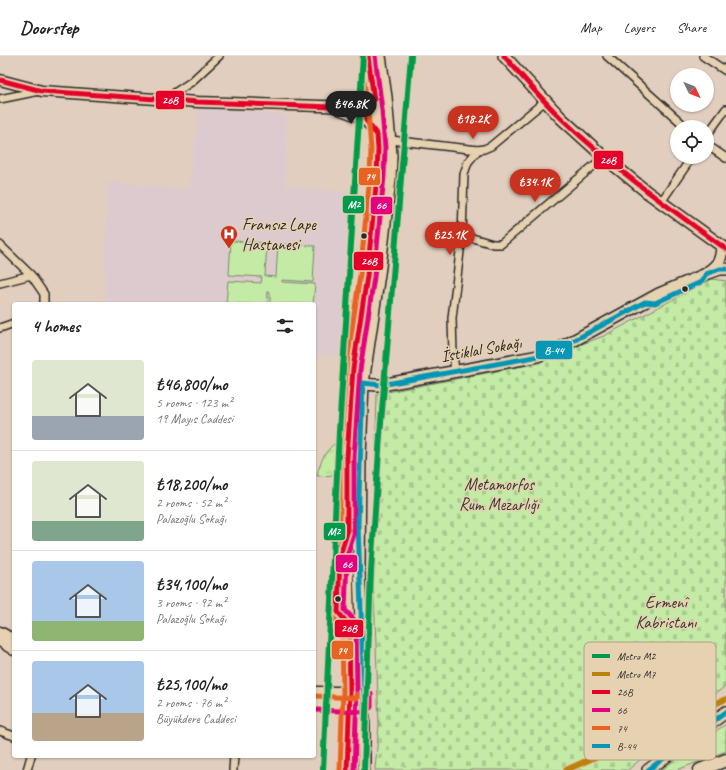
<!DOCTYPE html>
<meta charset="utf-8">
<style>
body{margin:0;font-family:Caveat,sans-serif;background:#f2f2f2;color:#222;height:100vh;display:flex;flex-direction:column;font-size:15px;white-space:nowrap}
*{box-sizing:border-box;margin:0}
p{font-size:13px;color:#767676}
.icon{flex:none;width:22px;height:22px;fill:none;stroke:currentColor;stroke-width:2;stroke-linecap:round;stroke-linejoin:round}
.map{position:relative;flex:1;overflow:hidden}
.sheet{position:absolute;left:12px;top:246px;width:304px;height:456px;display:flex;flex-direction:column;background:#fff;border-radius:4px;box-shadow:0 1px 3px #0004}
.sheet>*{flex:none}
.needle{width:26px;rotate:133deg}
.tools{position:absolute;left:670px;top:12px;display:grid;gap:8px}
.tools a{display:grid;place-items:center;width:44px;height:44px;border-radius:50%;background:#fff;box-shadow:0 1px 3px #0004;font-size:20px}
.price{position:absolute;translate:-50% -34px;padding:0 9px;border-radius:14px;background:#c8321e;color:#fff;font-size:13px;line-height:26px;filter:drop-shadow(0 1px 2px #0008)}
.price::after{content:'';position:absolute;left:50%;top:24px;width:12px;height:9px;margin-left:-6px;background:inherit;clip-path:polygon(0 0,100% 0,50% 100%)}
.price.active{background:#222;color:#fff}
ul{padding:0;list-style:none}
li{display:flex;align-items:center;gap:12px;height:100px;padding:0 20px}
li+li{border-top:1px solid #e0e0e0}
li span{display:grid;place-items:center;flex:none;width:112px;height:80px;border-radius:4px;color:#555}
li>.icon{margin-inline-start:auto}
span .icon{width:48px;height:48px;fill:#fffc;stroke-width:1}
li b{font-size:17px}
h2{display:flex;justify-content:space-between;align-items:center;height:48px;padding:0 20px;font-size:17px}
header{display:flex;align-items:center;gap:24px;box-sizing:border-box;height:56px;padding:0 20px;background:#fff;border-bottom:1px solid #e0e0e0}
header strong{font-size:19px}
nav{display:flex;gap:22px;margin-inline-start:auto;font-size:14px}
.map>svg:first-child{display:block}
</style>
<header>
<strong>Doorstep</strong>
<nav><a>Map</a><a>Layers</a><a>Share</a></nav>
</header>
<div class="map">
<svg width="726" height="714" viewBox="0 0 726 714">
<defs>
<pattern id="grass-tufts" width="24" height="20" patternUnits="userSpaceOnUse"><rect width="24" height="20" fill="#c4eba6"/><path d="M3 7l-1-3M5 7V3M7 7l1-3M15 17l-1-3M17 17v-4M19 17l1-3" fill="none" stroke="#a9ca8f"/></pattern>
<pattern id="cemetery-stones" width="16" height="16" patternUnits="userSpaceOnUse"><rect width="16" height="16" fill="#c4eba6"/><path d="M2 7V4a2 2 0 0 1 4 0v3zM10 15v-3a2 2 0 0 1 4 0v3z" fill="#a9ca8f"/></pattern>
</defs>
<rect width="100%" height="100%" fill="#e2cebe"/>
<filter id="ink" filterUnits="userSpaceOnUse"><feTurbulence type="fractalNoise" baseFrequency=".025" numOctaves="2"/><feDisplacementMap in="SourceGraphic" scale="8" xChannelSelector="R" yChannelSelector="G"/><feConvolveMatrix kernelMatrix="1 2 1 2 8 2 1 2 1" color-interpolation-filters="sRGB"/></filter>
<g filter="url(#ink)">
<path fill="#ddcace" d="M199,51l88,8 -2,71 73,7 -16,163 -28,-2v-50h-210l3,-122 82,7z"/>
<path fill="url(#grass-tufts)" stroke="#788b68" d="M339,384l-1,35 -21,1c3,-15 9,-27 22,-36z
M726,668v27l-49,19h-16z"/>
<path fill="url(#cemetery-stones)" stroke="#788b68" d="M712,223l14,2v404l-98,85h-253l4,-45 -5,-134 3,-74 -2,-50 2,-73 162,-31 21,-11 44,-16z"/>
<path fill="#c4eba6" stroke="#788b68" d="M231,185l36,2 -2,33 11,1 2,-33 37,2 -2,36 -31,-2v2l33,2 -2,20h-43v-12l-2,-1 -1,13h-41l2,-23 33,2 1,-6 -33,-2z"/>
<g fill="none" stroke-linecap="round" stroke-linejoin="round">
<defs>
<path id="minor" d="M607,0l79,71
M703,0l23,15
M0,43l39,-8
M164,44l27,-18 28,-26
M707,79l19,-26
M391,84l87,10 6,-1 7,-3 54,-45
M707,89l19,13
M661,146l31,-45
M462,179l31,9h8l103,-87
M0,189l31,30 13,19v10
M0,227l31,-8
M0,272l14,-5
M455,315l-2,-17 -1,-36 10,-83 2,-61 4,-12 10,-12
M0,675l14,5
M27,714l4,-14
M233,714l1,-14"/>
<path id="secondary" d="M0,24l42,11 156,11 155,5 9,-1 12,-6
M341,54l24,9 12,16
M0,576l14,8
M0,585l14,9
M314,636h36
M314,647l35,1"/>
<path id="primary" d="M504,0l57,62 43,39 43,35 79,57
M708,216c11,-8 13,-12 14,-25
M359,324c6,5 13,5 22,5l153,-28 26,-9 99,-54 47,-20 14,-5h6
M347,714l3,-78 -3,-131v-104l2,-35 5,-65 13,-81 11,-114 -3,-51 -7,-55
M364,714v-65l-5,-136 1,-112 3,-74 17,-116 10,-88 1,-24 -5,-58 -6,-41
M648,714l78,-58"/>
<path id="trunk" d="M700,714l26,-10"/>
</defs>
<use href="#minor" stroke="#2b2b2b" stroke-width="10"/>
<use href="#secondary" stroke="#2b2b2b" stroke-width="13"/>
<use href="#primary" stroke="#2b2b2b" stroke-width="14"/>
<use href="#trunk" stroke="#2b2b2b" stroke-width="15"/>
<use href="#minor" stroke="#e6d1b0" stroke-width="7"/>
<use href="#secondary" stroke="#e6d1b0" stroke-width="10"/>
<use href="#primary" stroke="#e6d1b0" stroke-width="11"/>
<use href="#trunk" stroke="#e6d1b0" stroke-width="12"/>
<defs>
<path id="bus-1" d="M504,0c19,21 37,43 58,63 50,48 107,89 164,130
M0,24l42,11 156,11 134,5 17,5 16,7 12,16 1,14 -1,27 -10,100 -14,93 -6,88v76l-7,22 -2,57 11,13 1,67 -3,78
M329,51l33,-1 12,-6 -6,-44"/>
<path id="bus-2" d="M314,654l52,2 5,-5v-13
M354,714l3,-78 -1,-67 -1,-4 -10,-11 2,-54 7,-22v-77l6,-87 14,-93 10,-101 1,-28 -3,-38 -7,-54"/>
<path id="bus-3" d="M314,640l43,2v-4
M340,714l3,-78 -1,-64 -10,-12 -1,-4 2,-58 7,-22v-75l6,-88 14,-94 10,-99 1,-27 -3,-37 -7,-55"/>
<path id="bus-4" d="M364,714v-75l-6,-171 5,-141 18,2 153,-28 26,-9 85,-46 10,1 46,-21 5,-8 14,-5h6
M648,714l78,-58"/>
</defs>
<use href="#bus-1" stroke="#e6d1b0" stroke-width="8"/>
<use href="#bus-2" stroke="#e6d1b0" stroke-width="8"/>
<use href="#bus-3" stroke="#e6d1b0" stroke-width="8"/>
<use href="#bus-4" stroke="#e6d1b0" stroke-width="8"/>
<use href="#bus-1" stroke="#e4002b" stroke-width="5"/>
<use href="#bus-2" stroke="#e5007d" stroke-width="5"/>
<use href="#bus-3" stroke="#e86222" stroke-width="5"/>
<use href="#bus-4" stroke="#0696b6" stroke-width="5"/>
<defs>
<path id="metro-1" d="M323,714l16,-338 24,-376
M364,714l7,-199 9,-136 31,-379"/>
<path id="metro-2" d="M566,714l160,-71"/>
</defs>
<use href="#metro-1" stroke="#e6d1b0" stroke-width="9"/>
<use href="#metro-2" stroke="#e6d1b0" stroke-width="9"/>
<use href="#metro-1" stroke="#009a4c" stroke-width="6"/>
<use href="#metro-2" stroke="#ba810d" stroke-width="6"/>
</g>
</g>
<defs>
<symbol id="hospital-pin" viewBox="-11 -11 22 30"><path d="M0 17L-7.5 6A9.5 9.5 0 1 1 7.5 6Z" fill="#c8321e" stroke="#e6d1b0"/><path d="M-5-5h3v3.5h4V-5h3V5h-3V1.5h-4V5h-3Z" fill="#fff"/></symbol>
</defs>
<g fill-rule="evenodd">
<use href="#hospital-pin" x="219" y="168" width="20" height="27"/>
</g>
<g fill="#2b2b2b" stroke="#e6d1b0" stroke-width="1.5">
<circle cx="364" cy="180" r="3.5"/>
<circle cx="685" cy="233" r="3.5"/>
<circle cx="338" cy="543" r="3.5"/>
</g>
<g text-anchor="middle" stroke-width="3" stroke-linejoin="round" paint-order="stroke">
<g font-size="17" fill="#2b2b2b" stroke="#e6d1b0" text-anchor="start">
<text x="242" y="174">Fransız Lape<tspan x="242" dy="20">Hastanesi</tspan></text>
</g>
<g font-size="17" fill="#2b2b2b" stroke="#e6d1b0">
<text transform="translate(481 293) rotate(-10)" y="6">İstiklal Sokağı</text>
</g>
<g font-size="17" fill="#3a3e37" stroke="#e6d1b0">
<text x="499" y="434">Metamorfos<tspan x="499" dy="20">Rum Mezarlığı</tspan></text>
<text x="666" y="552">Ermenî<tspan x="666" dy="20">Kabristanı</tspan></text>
</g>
</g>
<rect x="584" y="586" width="132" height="118" rx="6" fill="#e6d1b0" stroke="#ae9f88" stroke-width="1"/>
<rect x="592" y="598" width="18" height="4" fill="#009a4c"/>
<rect x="592" y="616" width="18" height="4" fill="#ba810d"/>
<rect x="592" y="634" width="18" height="4" fill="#e4002b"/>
<rect x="592" y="652" width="18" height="4" fill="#e5007d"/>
<rect x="592" y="670" width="18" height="4" fill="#e86222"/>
<rect x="592" y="688" width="18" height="4" fill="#0696b6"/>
<g font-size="11" fill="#2b2b2b">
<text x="617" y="604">Metro M2</text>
<text x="617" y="622">Metro M7</text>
<text x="617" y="640">26B</text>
<text x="617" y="658">66</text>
<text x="617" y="676">74</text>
<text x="617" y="694">B-44</text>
</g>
<g stroke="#e6d1b0" stroke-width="1.5">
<rect x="155" y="34" width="30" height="20" rx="4" fill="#e4002b"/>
<rect x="593" y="94" width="31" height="20" rx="4" fill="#e4002b"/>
<rect x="358" y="111" width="23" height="19" rx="4" fill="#e86222"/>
<rect x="342" y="139" width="23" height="19" rx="4" fill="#009a4c"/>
<rect x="370" y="140" width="23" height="19" rx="4" fill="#e5007d"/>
<rect x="353" y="195" width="31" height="20" rx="4" fill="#e4002b"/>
<rect x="535" y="284" width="38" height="20" rx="4" fill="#0696b6"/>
<rect x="323" y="466" width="23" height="19" rx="4" fill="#009a4c"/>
<rect x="335" y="498" width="23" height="19" rx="4" fill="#e5007d"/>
<rect x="334" y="563" width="30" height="19" rx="4" fill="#e4002b"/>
<rect x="331" y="584" width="23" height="20" rx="4" fill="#e86222"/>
</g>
<g font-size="11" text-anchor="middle" font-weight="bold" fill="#fff">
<text x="170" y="48">26B</text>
<text x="608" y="108">26B</text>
<text x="370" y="124">74</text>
<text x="354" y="152">M2</text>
<text x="381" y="153">66</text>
<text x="369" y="209">26B</text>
<text x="554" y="298">B-44</text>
<text x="334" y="479">M2</text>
<text x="347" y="512">66</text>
<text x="349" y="576">26B</text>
<text x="342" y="598">74</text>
</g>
</svg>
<div class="tools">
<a><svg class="needle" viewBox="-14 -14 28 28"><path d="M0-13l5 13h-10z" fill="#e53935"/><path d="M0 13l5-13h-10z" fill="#767676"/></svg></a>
<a><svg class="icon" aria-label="locate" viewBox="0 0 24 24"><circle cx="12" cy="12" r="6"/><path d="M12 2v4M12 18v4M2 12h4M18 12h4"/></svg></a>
</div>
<b class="price active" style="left:351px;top:69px">₺46.8K</b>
<b class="price" style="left:473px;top:84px">₺18.2K</b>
<b class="price" style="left:535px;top:147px">₺34.1K</b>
<b class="price" style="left:450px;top:200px">₺25.1K</b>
<section class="sheet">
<h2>4 homes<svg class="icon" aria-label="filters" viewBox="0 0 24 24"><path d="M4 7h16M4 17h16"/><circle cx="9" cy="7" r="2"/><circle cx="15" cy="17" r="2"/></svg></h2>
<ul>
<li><span style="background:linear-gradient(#dfe7d0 70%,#9aa5b1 0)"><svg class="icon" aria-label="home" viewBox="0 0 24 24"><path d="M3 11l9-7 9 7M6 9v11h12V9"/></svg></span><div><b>₺46,800/mo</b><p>5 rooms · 123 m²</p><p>19 Mayıs Caddesi</p></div></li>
<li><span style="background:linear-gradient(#dfe7d0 75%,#7fa58c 0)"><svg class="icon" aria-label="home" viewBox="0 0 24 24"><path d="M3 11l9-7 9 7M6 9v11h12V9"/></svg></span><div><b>₺18,200/mo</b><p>2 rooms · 52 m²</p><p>Palazoğlu Sokağı</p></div></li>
<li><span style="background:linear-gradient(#a9c7e8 75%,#8fb573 0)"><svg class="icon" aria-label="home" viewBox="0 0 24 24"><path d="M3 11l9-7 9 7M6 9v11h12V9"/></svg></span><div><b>₺34,100/mo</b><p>3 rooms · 92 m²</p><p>Palazoğlu Sokağı</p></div></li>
<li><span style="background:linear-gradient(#a9c7e8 65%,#b9a48a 0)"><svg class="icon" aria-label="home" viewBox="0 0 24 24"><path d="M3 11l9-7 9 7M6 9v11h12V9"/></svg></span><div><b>₺25,100/mo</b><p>2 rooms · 76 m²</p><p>Büyükdere Caddesi</p></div></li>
</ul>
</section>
</div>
